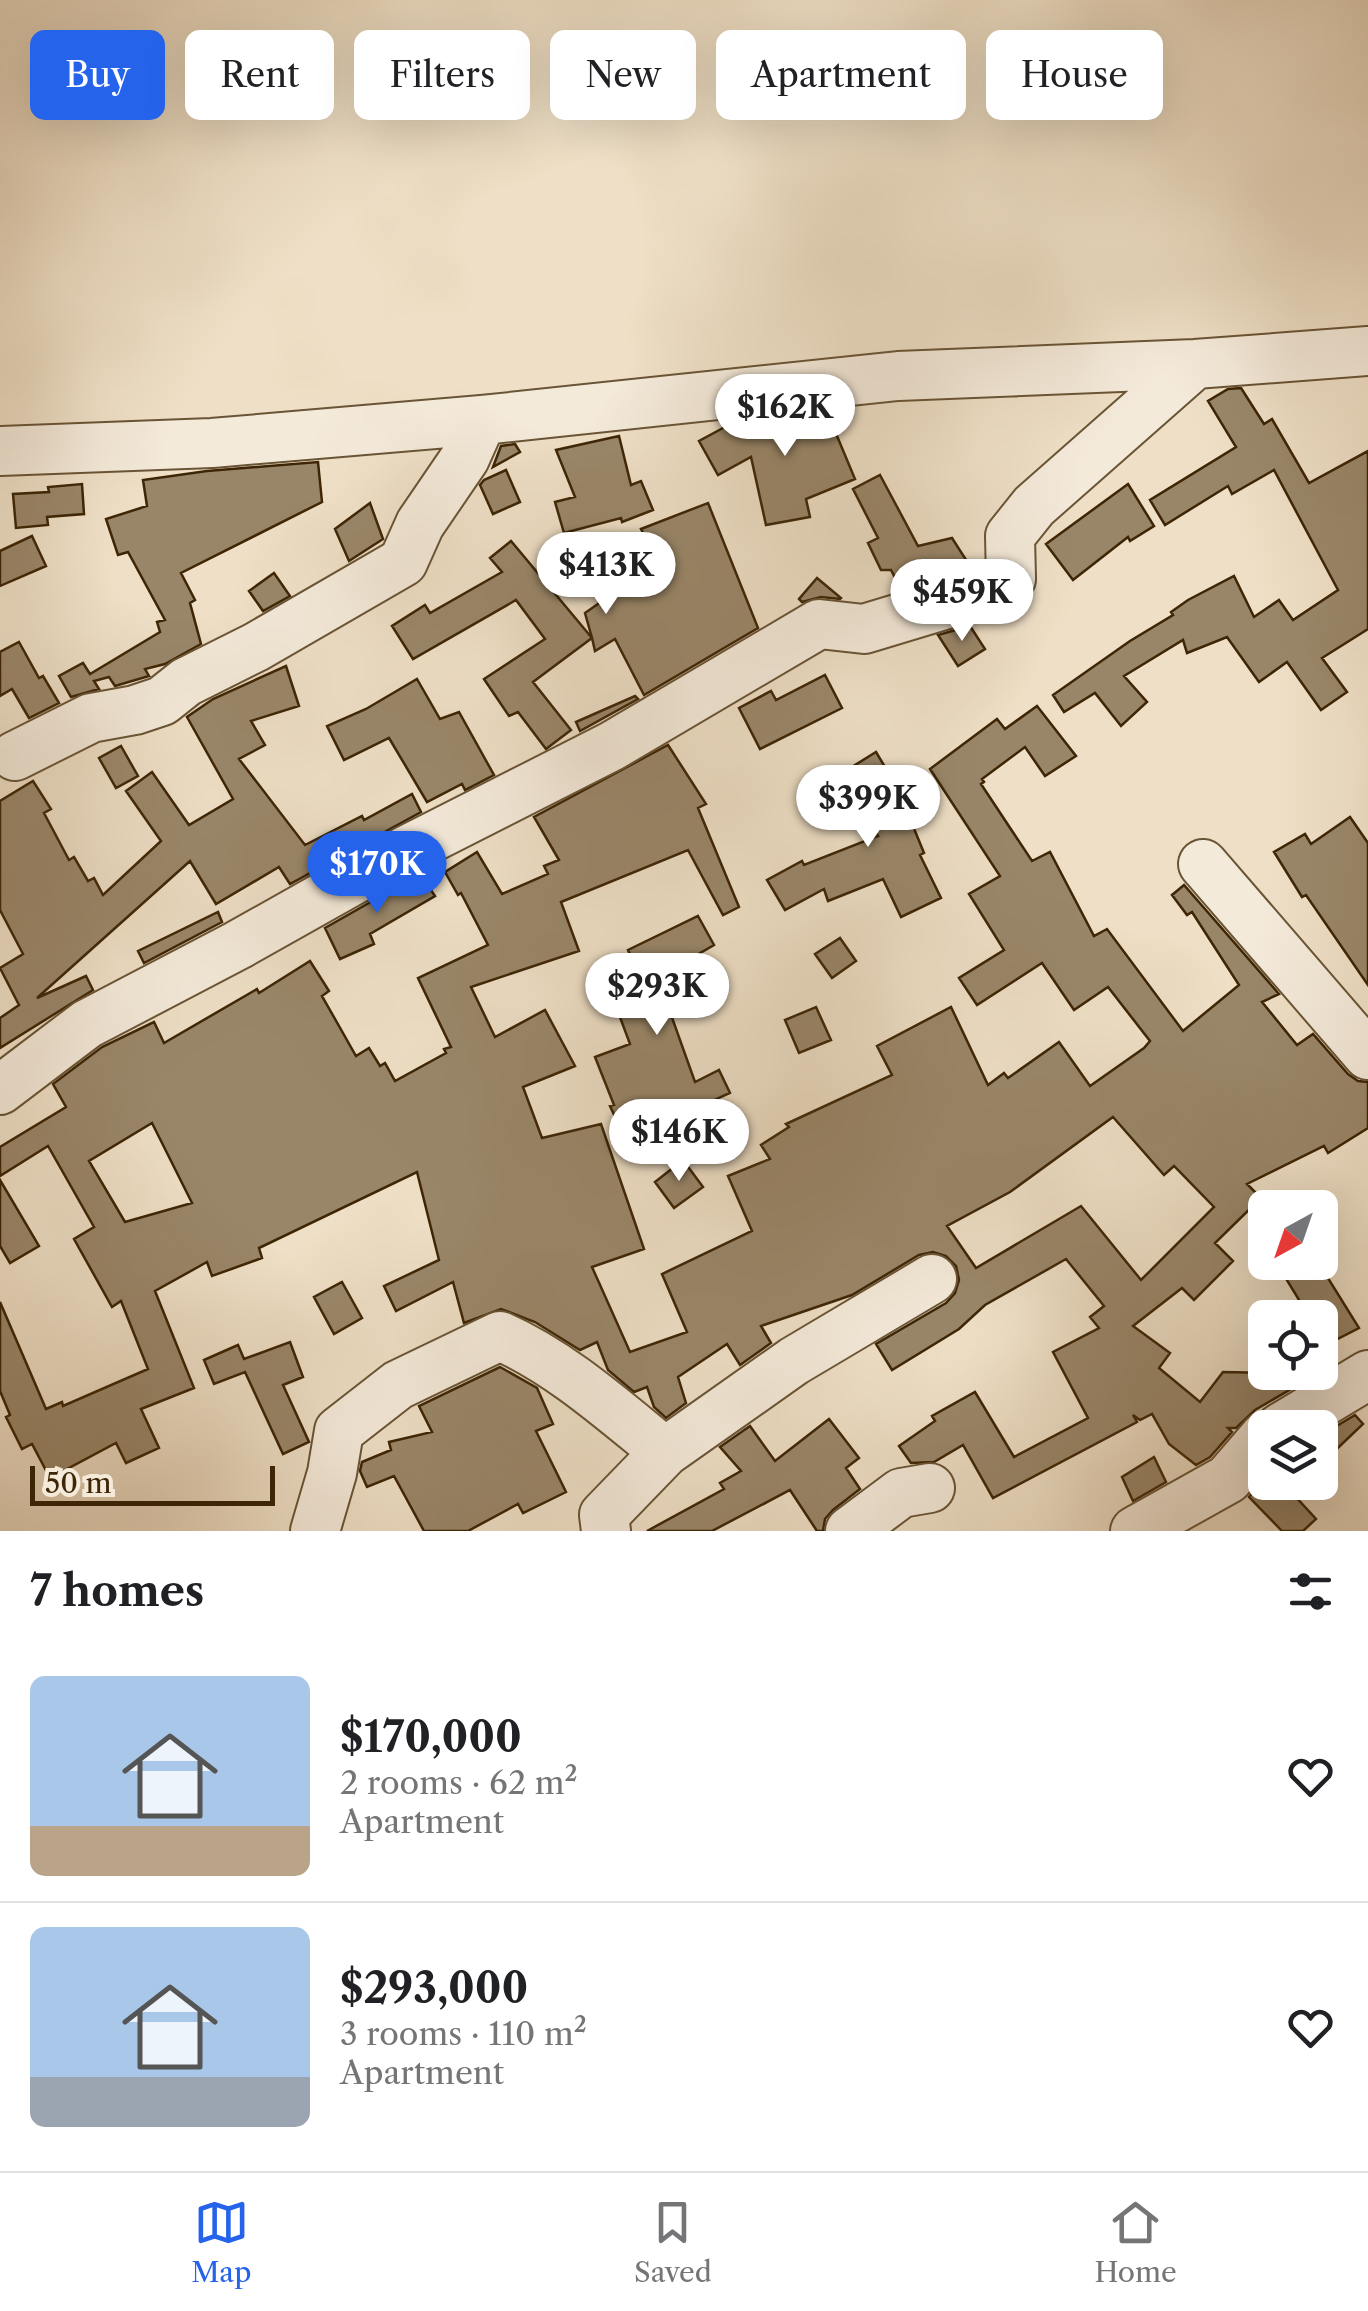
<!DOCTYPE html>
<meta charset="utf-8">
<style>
body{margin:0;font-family:"Libre Caslon Text",serif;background:#f6f6f6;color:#202124;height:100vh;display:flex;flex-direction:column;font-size:38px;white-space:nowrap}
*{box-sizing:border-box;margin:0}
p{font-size:32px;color:#757577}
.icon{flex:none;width:55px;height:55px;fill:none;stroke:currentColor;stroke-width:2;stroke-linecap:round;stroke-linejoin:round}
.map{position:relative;height:1531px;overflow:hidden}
.side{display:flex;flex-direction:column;background:#fff;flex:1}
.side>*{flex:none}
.top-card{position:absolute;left:30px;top:30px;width:1310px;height:90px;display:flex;gap:20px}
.needle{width:65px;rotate:220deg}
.controls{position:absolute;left:1248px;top:1190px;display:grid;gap:20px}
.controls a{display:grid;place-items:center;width:90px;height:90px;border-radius:15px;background:#fff;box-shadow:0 10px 40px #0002;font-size:50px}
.scale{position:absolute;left:30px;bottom:25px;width:245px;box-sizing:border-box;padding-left:10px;border:5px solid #3d2505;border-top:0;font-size:28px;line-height:35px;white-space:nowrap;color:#3d2505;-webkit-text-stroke:8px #f4eada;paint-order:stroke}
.price{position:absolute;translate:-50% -85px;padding:0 22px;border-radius:35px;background:#fff;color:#222;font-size:32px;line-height:65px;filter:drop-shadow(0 2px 5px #0008)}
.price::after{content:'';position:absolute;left:50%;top:60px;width:30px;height:22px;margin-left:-15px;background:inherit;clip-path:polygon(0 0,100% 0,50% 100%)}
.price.active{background:#2563eb;color:#fff}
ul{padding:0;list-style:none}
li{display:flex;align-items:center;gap:30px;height:250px;padding:0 30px}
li+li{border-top:2px solid #e0e0e0}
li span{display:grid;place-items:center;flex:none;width:280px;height:200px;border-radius:15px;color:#555}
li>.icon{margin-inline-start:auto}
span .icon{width:120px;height:120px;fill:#fffc;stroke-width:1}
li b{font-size:42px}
h2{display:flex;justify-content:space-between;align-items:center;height:120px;padding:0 30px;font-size:42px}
.pill{padding:0 35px;border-radius:15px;background:#fff;box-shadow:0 10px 40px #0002;font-size:35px;line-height:90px}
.pill.active{background:#2563eb;color:#fff}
.tabs{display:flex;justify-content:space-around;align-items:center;height:140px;border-top:2px solid #e0e0e0;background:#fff;font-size:28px;color:#757577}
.tabs a{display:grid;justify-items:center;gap:5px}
.tabs .active{color:#2563eb}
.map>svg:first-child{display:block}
</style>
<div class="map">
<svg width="1368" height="1531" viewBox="0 0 1368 1531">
<rect width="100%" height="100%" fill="#eedfc6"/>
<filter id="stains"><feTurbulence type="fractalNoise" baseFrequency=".002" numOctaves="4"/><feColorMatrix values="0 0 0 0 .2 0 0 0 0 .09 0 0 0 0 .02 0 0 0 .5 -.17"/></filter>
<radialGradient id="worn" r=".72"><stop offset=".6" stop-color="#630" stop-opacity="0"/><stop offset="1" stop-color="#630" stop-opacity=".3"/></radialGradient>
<path fill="#998669" stroke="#3d2505" stroke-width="2.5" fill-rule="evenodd" d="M1241,388l23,36 8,-5 37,64 59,-32v178l-46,29 25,34 -26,18 -34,-48 -28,20 -32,-45 -40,16 -4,-13 -59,36 23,26 -26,24 -26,-33 -31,19 -11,-17 77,-54 43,-26 -2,-3 17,-12 46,-24 20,41 25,-17 14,20 45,-30 -64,-120 -42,24 -4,-8 -63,39 -15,-25 86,-53 -28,-46 20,-12z
M847,409l2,12 -17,3 23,55 -49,20 4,18 -44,8 -15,-68 -33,18 -19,-34 37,-20 5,6 34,-10z
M619,436l12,49 10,-4 12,29 -31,12 -1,-4 -57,15 -9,-31 20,-5 -19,-47z
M515,444l5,8 -27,15 8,-21z
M318,462l4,40 -141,71 14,27 -5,3 11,41 -36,20 -20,5 4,7 -34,10 -6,-9 -15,4 5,8 -28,8 -12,-21 24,-13 7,11 70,-42 -3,-10 8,-2 -37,-68 -10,3 -12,-36 41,-13 -4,-26 64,-9z
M506,470l14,32 -27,12 -13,-29 4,-5z
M880,475l38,71 34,-8 18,28 -69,23 -10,-19h-10l-13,-27 10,-5 -25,-49z
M82,484l2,30 -37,3 1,8 -32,3 -3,-34 36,-2 -1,-5z
M1128,484l26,42 -24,15 -2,-4 -55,43 -27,-36z
M370,503l13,36 -34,22 -14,-32z
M708,503l50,125 -114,67 -29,-56 -20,12 -3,-13 -59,44 38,48 -25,19 -28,-37 -9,4 -25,-37 61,-40 -29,-39 -103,59 -21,-33 33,-21 5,8 72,-41 -12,-14 21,-17 81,97 -7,-25 73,-51 -17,-33z
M32,536l14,30 -46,20v-35z
M274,573l16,23 -27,15 -14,-20z
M817,578l24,20 -1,1 -19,-2 -19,5 -3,-3z
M970,626l15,23 -27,17 -20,-31z
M19,642l20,36 4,-2 16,27 -30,15 -17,-29 -12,7v-44z
M286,666l13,40 -48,15 14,24 -26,14 66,86 57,-29 2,4 48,-26 9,18 -131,72 -11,-17 -63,37 -26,-43 -153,137 49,-22 7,14 -93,58v-30l19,-13 -19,-37 23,-14 -23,-44v-109l33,-20 18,28 -7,4 25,47 5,-3 14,24 6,-3 9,17 58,-54 -35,-50 26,-19 37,53 44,-26 -46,-82 26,-18z
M825,675l17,33 -82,41 -21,-41 32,-17 5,9z
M417,679l23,40 19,-7 35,63 -29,15 -3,-6 -35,18 -38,-64 -45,22 -17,-34 39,-17z
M635,696l3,3 -58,32 -4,-9z
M1037,706l39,50 -31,20 -20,-29 -43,32 2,3 -3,2 51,77 18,-9 44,84 13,-7 76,102 56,-46 -47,-73 -5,3 -15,-20 12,-10 95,109 -17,8 35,43 16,-11 35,40 10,7 10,1v46l-40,25 -4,-7 -77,38 14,14 -46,45 18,18 -39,39 -12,-12 -49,38 37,27 -11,15 41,34 23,-30 94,2 -62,36 -19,18h-8l4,4 -22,25 -14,8 -27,-21 -17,-30 -12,6 -7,-5 4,7 -144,76 -30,-53 -29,17 -23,1 -12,-17 36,-25 -3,-5 43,-24 39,65 74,-39 -35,-66 46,-24 -9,-11 14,-11 -38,-47 -81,46 -26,24 -67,41 -16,-26 70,-41 9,-10 4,-13 -3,-14 -10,-10 -13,-4 -14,3 -67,40 -91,31 10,17 -31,22 -13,-21 -49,33 8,26 -20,15 -12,-11 -7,-20 -13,5 -26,-22 -11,-28 -17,8 -45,-28 -34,-13 -37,14 -11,-41 -57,29 -12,-25 55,-26 -22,-88 -158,76 3,10 -50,18 -5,-14 -52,29 39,97 -53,21 18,39 -33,15 -10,-20 -66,35 -18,-34 -10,5 -16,-32 4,-2 -10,-24v-89l46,107 16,-7 1,4 85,-37 -27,-68 -9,6 -38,-68 20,-12 -46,-81 -48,30v-29l66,-40 -13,-23 49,-37 52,-25 10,21 93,-54 2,4 51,-32 19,30 -7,5 34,60 13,-8 11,18 5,-3 10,18 51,-28 -2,-4 7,-2 -33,-69 70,-33 -27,-52 -3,2 -13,-23 32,-20 25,42 46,-20 -4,-8 15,-6 -25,-43 134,-72 38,59 -8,4 41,99 -16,8 -35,-65 -127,52 18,49 -108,36 24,50 50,-27 30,56 -52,21 19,51 59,-14 43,125 -52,18 38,85 57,-20 -25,-58 90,-43 -24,-55 42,-17 -9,-14 28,-18 -3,-3 106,-49 -15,-29 74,-39 37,78 16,-12 4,5 51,-36 31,44 54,-38 6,-7 -42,-54 -34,23 -32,-47 -65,42 -18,-27 45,-28 -35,-56 31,-18 -70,-107 67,-50 8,10zM1113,1117l51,58 10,-9 40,41 -73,73 -60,-74 -105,62 -29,-42 63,-34zM152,1123l40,80 -67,19 -36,-61z
M121,746l17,30 -22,12 -17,-30z
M876,752l21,35 27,66 -4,2 21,43 -40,19 -18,-38 -55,22 -4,-12 -39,21 -18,-30 35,-19 2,4 74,-29 -39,-61z
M1350,817l18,26v142l-62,-90 -4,2 -28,-45 31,-18 6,10z
M420,874l15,22 -65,38 4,10 -34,15 -15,-31z
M218,912l4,10 -78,41 -6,-12z
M698,916l16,29 -38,22 19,31 -25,14 25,70 24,-12 11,23 -104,47 -16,-34 4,-1 -19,-48 35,-13 -19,-51 32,-11 -15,-32z
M840,938l16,23 -24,17 -17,-24z
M816,1007l15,33 -32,13 -14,-33z
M683,1160l20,27 -29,21 -19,-26z
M0,1180l39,66 -29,17 -10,-17z
M1309,1262h9l41,66 -39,20v-30h-10l-25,-41z
M342,1282l20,36 -28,16 -20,-37z
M290,1342l13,35 -20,8 26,57 -26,12 -38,-82 -31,12 -10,-24 34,-15 6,14z
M500,1367l37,21 16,36 -17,7 30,61 -43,21 -5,-9 -50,27h-44l-30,-55 -27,11 -7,-16 2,-9 29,-12 -2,-8 43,-10 -13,-26z
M1355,1415l8,9 -43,41v-29z
M829,1419l30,39 -13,10 14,21 -27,21 -8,9 -2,12h-6l-27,-41 -78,41h-65l77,-42 -4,-6 21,-12 -21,-24 30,-21 25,35z
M1154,1457l12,25 -33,19 -11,-24z
M1265,1478v4h17l34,37 -13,12h-21l-33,-34z"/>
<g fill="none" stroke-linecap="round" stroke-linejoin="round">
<defs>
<path id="minor" d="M0,451l212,-8 270,-23 416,-44 297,-12 173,-13
M15,756l76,-38 44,-8 27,-9 24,-19 70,-35 147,-85 17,-38 45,-66 17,-38
M1203,864l165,191
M0,1090l87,-66 151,-79 167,-94 207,-105 207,-122 45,5 96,-29 51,-21 -1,-43 24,-30 161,-142
M1280,1428l88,-53
M315,1531l17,-58 7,-42 59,-46 102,-49c61,27 113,74 165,116
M606,1531l-2,-16 61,-63 129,-91 138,-82
M850,1531l51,-38 29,-5
M1135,1531l93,-52 37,-43"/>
</defs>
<use href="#minor" stroke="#695435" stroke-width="52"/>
<use href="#minor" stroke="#f4eada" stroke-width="48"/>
</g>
<rect width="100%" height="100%" filter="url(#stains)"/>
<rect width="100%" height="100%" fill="url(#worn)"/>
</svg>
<div class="controls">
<a><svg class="needle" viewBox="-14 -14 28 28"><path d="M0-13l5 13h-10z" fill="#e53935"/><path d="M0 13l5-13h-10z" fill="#757577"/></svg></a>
<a><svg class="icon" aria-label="locate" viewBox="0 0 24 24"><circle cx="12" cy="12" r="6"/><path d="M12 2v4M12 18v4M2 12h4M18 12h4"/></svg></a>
<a><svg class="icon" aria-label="layers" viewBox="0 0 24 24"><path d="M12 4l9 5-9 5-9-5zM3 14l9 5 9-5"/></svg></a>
</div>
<div class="scale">50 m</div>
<b class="price" style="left:785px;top:459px">$162K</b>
<b class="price" style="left:606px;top:617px">$413K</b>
<b class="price" style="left:962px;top:644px">$459K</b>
<b class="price" style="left:868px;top:850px">$399K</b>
<b class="price active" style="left:377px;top:916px">$170K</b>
<b class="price" style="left:657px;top:1038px">$293K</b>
<b class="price" style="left:679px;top:1184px">$146K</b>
<div class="top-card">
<a class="pill active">Buy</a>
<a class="pill">Rent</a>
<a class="pill">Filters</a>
<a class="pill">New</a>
<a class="pill">Apartment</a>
<a class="pill">House</a>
</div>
</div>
<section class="side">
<h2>7 homes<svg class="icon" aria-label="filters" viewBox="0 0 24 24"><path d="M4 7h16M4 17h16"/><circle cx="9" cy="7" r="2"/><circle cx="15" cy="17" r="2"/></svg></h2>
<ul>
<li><span style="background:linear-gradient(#a9c7e8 75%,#b9a48a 0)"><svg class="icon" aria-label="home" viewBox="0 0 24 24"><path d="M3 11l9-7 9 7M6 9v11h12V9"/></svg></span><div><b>$170,000</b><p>2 rooms · 62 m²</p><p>Apartment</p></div><svg class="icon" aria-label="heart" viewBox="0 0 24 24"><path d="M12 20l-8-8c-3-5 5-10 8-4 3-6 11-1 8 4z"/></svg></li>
<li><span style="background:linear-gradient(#a9c7e8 75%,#9aa5b1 0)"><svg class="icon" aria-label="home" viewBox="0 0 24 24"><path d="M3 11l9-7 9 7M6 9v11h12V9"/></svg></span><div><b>$293,000</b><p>3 rooms · 110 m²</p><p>Apartment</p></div><svg class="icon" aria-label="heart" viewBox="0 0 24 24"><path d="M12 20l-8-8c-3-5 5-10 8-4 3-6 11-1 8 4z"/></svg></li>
</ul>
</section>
<nav class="tabs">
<a class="active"><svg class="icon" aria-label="map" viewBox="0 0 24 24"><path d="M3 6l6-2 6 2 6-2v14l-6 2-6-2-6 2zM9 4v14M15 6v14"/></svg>Map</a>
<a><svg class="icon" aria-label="saved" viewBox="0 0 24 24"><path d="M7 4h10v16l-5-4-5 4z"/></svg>Saved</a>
<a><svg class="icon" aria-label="home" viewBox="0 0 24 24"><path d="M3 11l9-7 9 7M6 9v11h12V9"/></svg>Home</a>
</nav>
